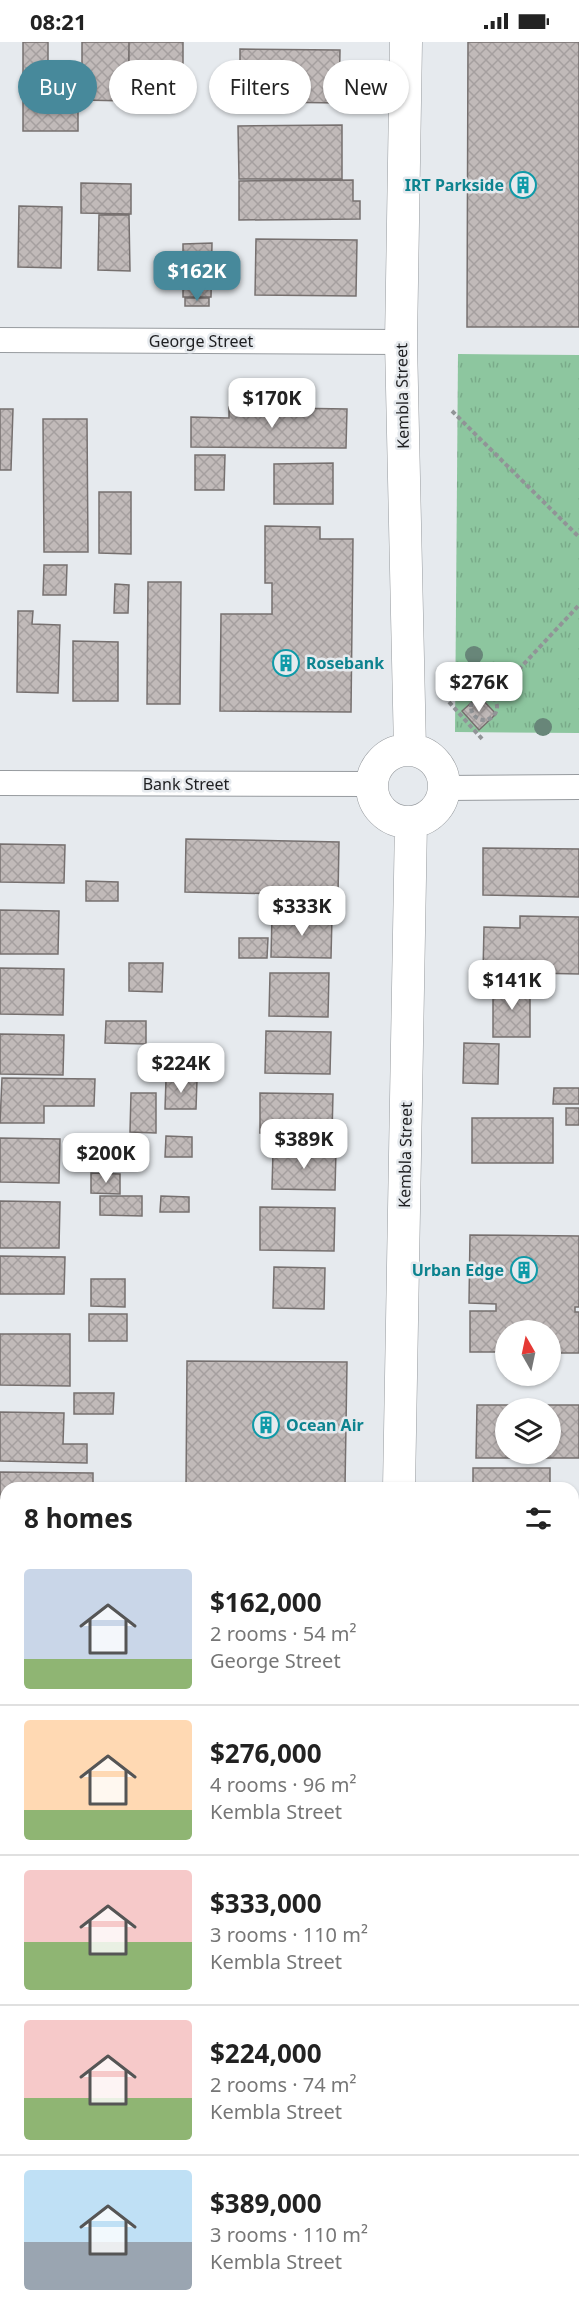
<!DOCTYPE html>
<meta charset="utf-8">
<style>
body{margin:0;font-family:"Noto Sans",sans-serif;background:#f6f6f6;color:#222;height:100vh;display:flex;flex-direction:column;font-size:22px;white-space:nowrap}
*{box-sizing:border-box;margin:0}
p{font-size:20px;color:#767676}
.icon{flex:none;width:33px;height:33px;fill:none;stroke:currentColor;stroke-width:2;stroke-linecap:round;stroke-linejoin:round}
.map{position:relative;flex:1;overflow:hidden}
.panel{position:absolute;left:0px;top:1440px;width:579px;height:834px;display:flex;flex-direction:column;background:#fff;border-radius:18px 18px 0 0;box-shadow:0 2px 4px #0004}
.panel>*{flex:none}
.guide{position:absolute;left:18px;top:18px;width:543px;height:54px;display:flex;gap:12px}
.needle{width:39px;rotate:351deg}
.controls{position:absolute;left:495px;top:1278px;display:grid;gap:12px}
.controls a{display:grid;place-items:center;width:66px;height:66px;border-radius:50%;background:#fff;box-shadow:0 2px 4px #0004;font-size:30px}
.price{position:absolute;translate:-50% -51px;padding:0 14px;border-radius:12px;background:#fff;color:#222;font-size:20px;line-height:39px;filter:drop-shadow(0 2px 3px #0008)}
.price::after{content:'';position:absolute;left:50%;top:36px;width:18px;height:14px;margin-left:-9px;background:inherit;clip-path:polygon(0 0,100% 0,50% 100%)}
.price.current{background:#47899b;color:#fff}
ul{padding:0;list-style:none}
li{display:flex;align-items:center;gap:18px;height:150px;padding:0 24px}
li+li{border-top:2px solid #e0e0e0}
li span{display:grid;place-items:center;flex:none;width:168px;height:120px;border-radius:6px;color:#555}
li>.icon{margin-inline-start:auto}
span .icon{width:72px;height:72px;fill:#fffc;stroke-width:1}
li b{font-size:26px}
h2{display:flex;justify-content:space-between;align-items:center;height:72px;padding:0 24px;font-size:26px}
.chip{padding:0 21px;border-radius:27px;background:#fff;box-shadow:0 2px 4px #0004;font-size:21px;line-height:54px}
.chip.current{background:#47899b;color:#fff}
.status{display:flex;justify-content:space-between;align-items:center;height:42px;padding:0 30px;background:#fff;direction:ltr}
.status svg{height:16px;fill:currentColor}
.map>svg:first-child{display:block}
</style>
<div class="status"><b>08:21</b><svg viewBox="0 0 49 12"><path d="M0 12V9h3v3zM5 12V6h3v6zM10 12V3h3v9zM15 12V0h3v12zM26 1h20v11H26zM47 4h2v5h-2z"/></svg></div>
<div class="map">
<svg width="579" height="2274" viewBox="0 0 579 2274">
<defs>
<pattern id="grass-tufts" width="24" height="20" patternUnits="userSpaceOnUse" patternTransform="scale(1.5)"><rect width="24" height="20" fill="#8dc69f"/><path d="M3 7l-1-3M5 7V3M7 7l1-3M15 17l-1-3M17 17v-4M19 17l1-3" fill="none" stroke="#79aa89"/></pattern>
<pattern id="building-cross-hatch" width="8" height="8" patternUnits="userSpaceOnUse" patternTransform="scale(1.5)"><rect width="8" height="8" fill="#c1bab9"/><path d="M0 0l8 8M0 8l8-8" fill="none" stroke="#a59f9f"/></pattern>
</defs>
<rect width="100%" height="100%" fill="#e6eaee"/>
<path fill="url(#grass-tufts)" d="M458,312l121,1v378l-124,-1z"/>
<path fill="url(#building-cross-hatch)" stroke="#76706f" stroke-width="1.5" fill-rule="evenodd" d="M23,0h25v29h30v60h-55z
M82,0h47l-1,59 -46,-1z
M129,0h54v37l-54,-1z
M468,0h111v285h-112z
M240,7l100,1 -1,53 -67,-1 1,-28h-33z
M342,83v54h-103l-1,-53z
M353,138v21h7v18l-121,1v-39z
M81,141l50,1v30l-50,-1z
M19,164l43,1 -1,61 -43,-1z
M99,173h30l1,56 -32,-1z
M256,197l101,1 -1,56 -101,-1z
M212,201l-1,54h-28v-53z
M185,256h24v8h-24z
M229,365l118,2 -1,39 -155,-1v-30l38,1z
M0,367h13l-2,61h-11z
M43,377h44l1,133h-44z
M195,413h30l-1,35h-29z
M333,421v41h-59v-40z
M99,450h32v62l-32,-1z
M265,484l55,1v12h33l-2,173 -131,-1 1,-97h51v-31h-7z
M44,523h23l-1,30h-23z
M148,540h33l-1,122h-33z
M115,542l14,1 -1,28h-14z
M18,569h15l-1,13 28,1 -2,68 -41,-1z
M73,599l45,1v59h-45z
M479,654l17,18 -17,16 -17,-19z
M186,797l153,3 -1,53 -153,-3z
M0,802l65,1 -1,38 -64,-1z
M483,806l96,1v48l-96,-2z
M86,839l32,1v19h-32z
M0,868l59,1 -1,43h-58z
M272,874l60,1 -1,41 -60,-1z
M520,874l59,1v57l-96,-2 1,-45 36,1z
M239,896h29l-1,20h-28z
M129,921h34l-1,29 -33,-1z
M0,926l64,1 -1,46 -63,-1z
M270,931h59l-1,44 -59,-1z
M493,942h37v53h-37z
M106,979h40v23l-41,-1z
M266,989l65,1 -1,42 -65,-1z
M0,992l64,1 -1,40 -63,-1z
M464,1001l35,1 -1,40 -35,-1z
M168,1002h19v32l-20,-1z
M2,1036l93,1 -1,27h-50v17h-44z
M166,1037l31,1 -1,29h-31z
M554,1046h25v16h-26z
M131,1051h25v40l-26,-1z
M260,1051l73,1 -1,41 -72,-2z
M566,1066h13v17h-13z
M472,1076h81v45h-81z
M166,1094l26,1v20h-27z
M0,1096l60,1 -1,44 -59,-1z
M273,1108l63,1 -1,39 -63,-1z
M91,1131l29,1v20l-29,-1z
M100,1154h42v20l-42,-1z
M161,1154l28,1v15h-29z
M0,1159l60,1 -1,46h-59z
M260,1165l75,1 -1,43 -74,-1z
M470,1193l109,1v71h-4v5h4v41h-29v-23h-44v22h-36v-41h26v-7l-27,-1z
M0,1214l65,1 -1,37h-64z
M274,1225l51,1 -1,41 -51,-1z
M91,1237h34v28l-34,-1z
M89,1272h38v27h-38z
M0,1292h70v52l-70,-1z
M187,1319l160,1 -2,126h-159z
M74,1351h40l-1,21h-39z
M477,1363h102v53h-103zM506,1366h44v46h-44z
M0,1370l64,1 -1,31h24v19l-87,-2z
M473,1426h77v20h-77z
M0,1430l93,1v15h-87v29h-6z
M0,1508h6v48h-6z
M573,1551h6v58h-6z
M0,1598h6v45h-6z
M0,1682h6v46h-6z
M573,1683h6v51h-6z
M0,1852h6v91h-6z
M573,1854h6v150h-6z
M0,1953h6v36h-6z
M573,2022h5v30h-5z
M0,2025h6v47h-6z
M0,2086l6,1v42h-6z
M573,2130h6v76h-6z
M4,2149l2,1v38h-4l-2,10v-41h4z
M0,2227l1,12h5v29h109v6h-115z
M187,2268h122v6h-122z
M464,2268h60v6h-60z"/>
<g fill="none" stroke-linecap="round" stroke-linejoin="round">
<defs>
<path id="minor" d="M0,298l401,2
M0,741l372,1
M444,746l135,-1
M0,1789h6
M573,1807h6"/>
<path id="tertiary" d="M406,0l-5,300 9,408
M372 744a36 36 0 1 1 72 0a36 36 0 1 1-72 0Z
M399,1446l12,-666
M386,2274v-6"/>
</defs>
<use href="#minor" stroke="#979b9f" stroke-width="26"/>
<use href="#tertiary" stroke="#979b9f" stroke-width="33"/>
<path stroke="#919497" stroke-width="4" stroke-dasharray="4.5 3" stroke-linecap="butt" d="M452,369l127,126
M471 665a13 13 0 1 1 26 0a13 13 0 1 1-26 0Z
M493,655l86,-92
M449,660l34,38"/>
<use href="#minor" stroke="#fff" stroke-width="24"/>
<use href="#tertiary" stroke="#fff" stroke-width="32"/>
</g>
<g fill="#688679">
<circle cx="474" cy="613" r="9"/>
<circle cx="543" cy="685" r="9"/>
</g>
<defs>
<symbol id="building-ring" viewBox="-11 -11 22 22"><circle r="9.5" fill="#e6eaee" stroke="#0f9aa8" stroke-width="1.5"/><path d="M-4-6H4V6H1V3H-1V6H-4ZM-2.5-4.3h1.7v1.8h-1.7ZM.8-4.3h1.7v1.8H.8ZM-2.5-1h1.7V.8h-1.7ZM.8-1h1.7V.8H.8Z" fill="#0f9aa8"/></symbol>
</defs>
<g fill-rule="evenodd">
<use href="#building-ring" x="508" y="128" width="30" height="30"/>
<use href="#building-ring" x="271" y="606" width="30" height="30"/>
<use href="#building-ring" x="509" y="1213" width="30" height="30"/>
<use href="#building-ring" x="251" y="1368" width="30" height="30"/>
</g>
<g text-anchor="middle" stroke-width="5" stroke-linejoin="round" paint-order="stroke">
<g font-size="16" font-weight="bold" fill="#0d838f" stroke="#e6eaee" text-anchor="end">
<text x="504" y="149">IRT Parkside</text>
<text x="306" y="627" text-anchor="start">Rosebank</text>
<text x="504" y="1234">Urban Edge</text>
<text x="286" y="1389" text-anchor="start">Ocean Air</text>
</g>
<g font-size="16" fill="#1e1f21" stroke="#e6eaee">
<text x="201" y="305">George Street</text>
<text transform="translate(402 354) rotate(-91)" y="6">Kembla Street</text>
<text x="186" y="748">Bank Street</text>
<text transform="translate(405 1113) rotate(-89)" y="6">Kembla Street</text>
</g>
</g>
</svg>
<div class="controls">
<a><svg class="needle" viewBox="-14 -14 28 28"><path d="M0-13l5 13h-10z" fill="#e53935"/><path d="M0 13l5-13h-10z" fill="#767676"/></svg></a>
<a><svg class="icon" aria-label="layers" viewBox="0 0 24 24"><path d="M12 4l9 5-9 5-9-5zM3 14l9 5 9-5"/></svg></a>
</div>
<b class="price current" style="left:197px;top:260px">$162K</b>
<b class="price" style="left:272px;top:387px">$170K</b>
<b class="price" style="left:479px;top:671px">$276K</b>
<b class="price" style="left:302px;top:895px">$333K</b>
<b class="price" style="left:512px;top:969px">$141K</b>
<b class="price" style="left:181px;top:1052px">$224K</b>
<b class="price" style="left:304px;top:1128px">$389K</b>
<b class="price" style="left:106px;top:1142px">$200K</b>
<div class="guide">
<a class="chip current">Buy</a>
<a class="chip">Rent</a>
<a class="chip">Filters</a>
<a class="chip">New</a>
</div>
<section class="panel">
<h2>8 homes<svg class="icon" aria-label="filters" viewBox="0 0 24 24"><path d="M4 7h16M4 17h16"/><circle cx="9" cy="7" r="2"/><circle cx="15" cy="17" r="2"/></svg></h2>
<ul>
<li><span style="background:linear-gradient(#c9d6e8 75%,#8fb573 0)"><svg class="icon" aria-label="home" viewBox="0 0 24 24"><path d="M3 11l9-7 9 7M6 9v11h12V9"/></svg></span><div><b>$162,000</b><p>2 rooms · 54 m²</p><p>George Street</p></div></li>
<li><span style="background:linear-gradient(#ffd9b3 75%,#8fb573 0)"><svg class="icon" aria-label="home" viewBox="0 0 24 24"><path d="M3 11l9-7 9 7M6 9v11h12V9"/></svg></span><div><b>$276,000</b><p>4 rooms · 96 m²</p><p>Kembla Street</p></div></li>
<li><span style="background:linear-gradient(#f6c9c9 60%,#8fb573 0)"><svg class="icon" aria-label="home" viewBox="0 0 24 24"><path d="M3 11l9-7 9 7M6 9v11h12V9"/></svg></span><div><b>$333,000</b><p>3 rooms · 110 m²</p><p>Kembla Street</p></div></li>
<li><span style="background:linear-gradient(#f6c9c9 65%,#8fb573 0)"><svg class="icon" aria-label="home" viewBox="0 0 24 24"><path d="M3 11l9-7 9 7M6 9v11h12V9"/></svg></span><div><b>$224,000</b><p>2 rooms · 74 m²</p><p>Kembla Street</p></div></li>
<li><span style="background:linear-gradient(#bfe0f5 60%,#9aa5b1 0)"><svg class="icon" aria-label="home" viewBox="0 0 24 24"><path d="M3 11l9-7 9 7M6 9v11h12V9"/></svg></span><div><b>$389,000</b><p>3 rooms · 110 m²</p><p>Kembla Street</p></div></li>
</ul>
</section>
</div>
